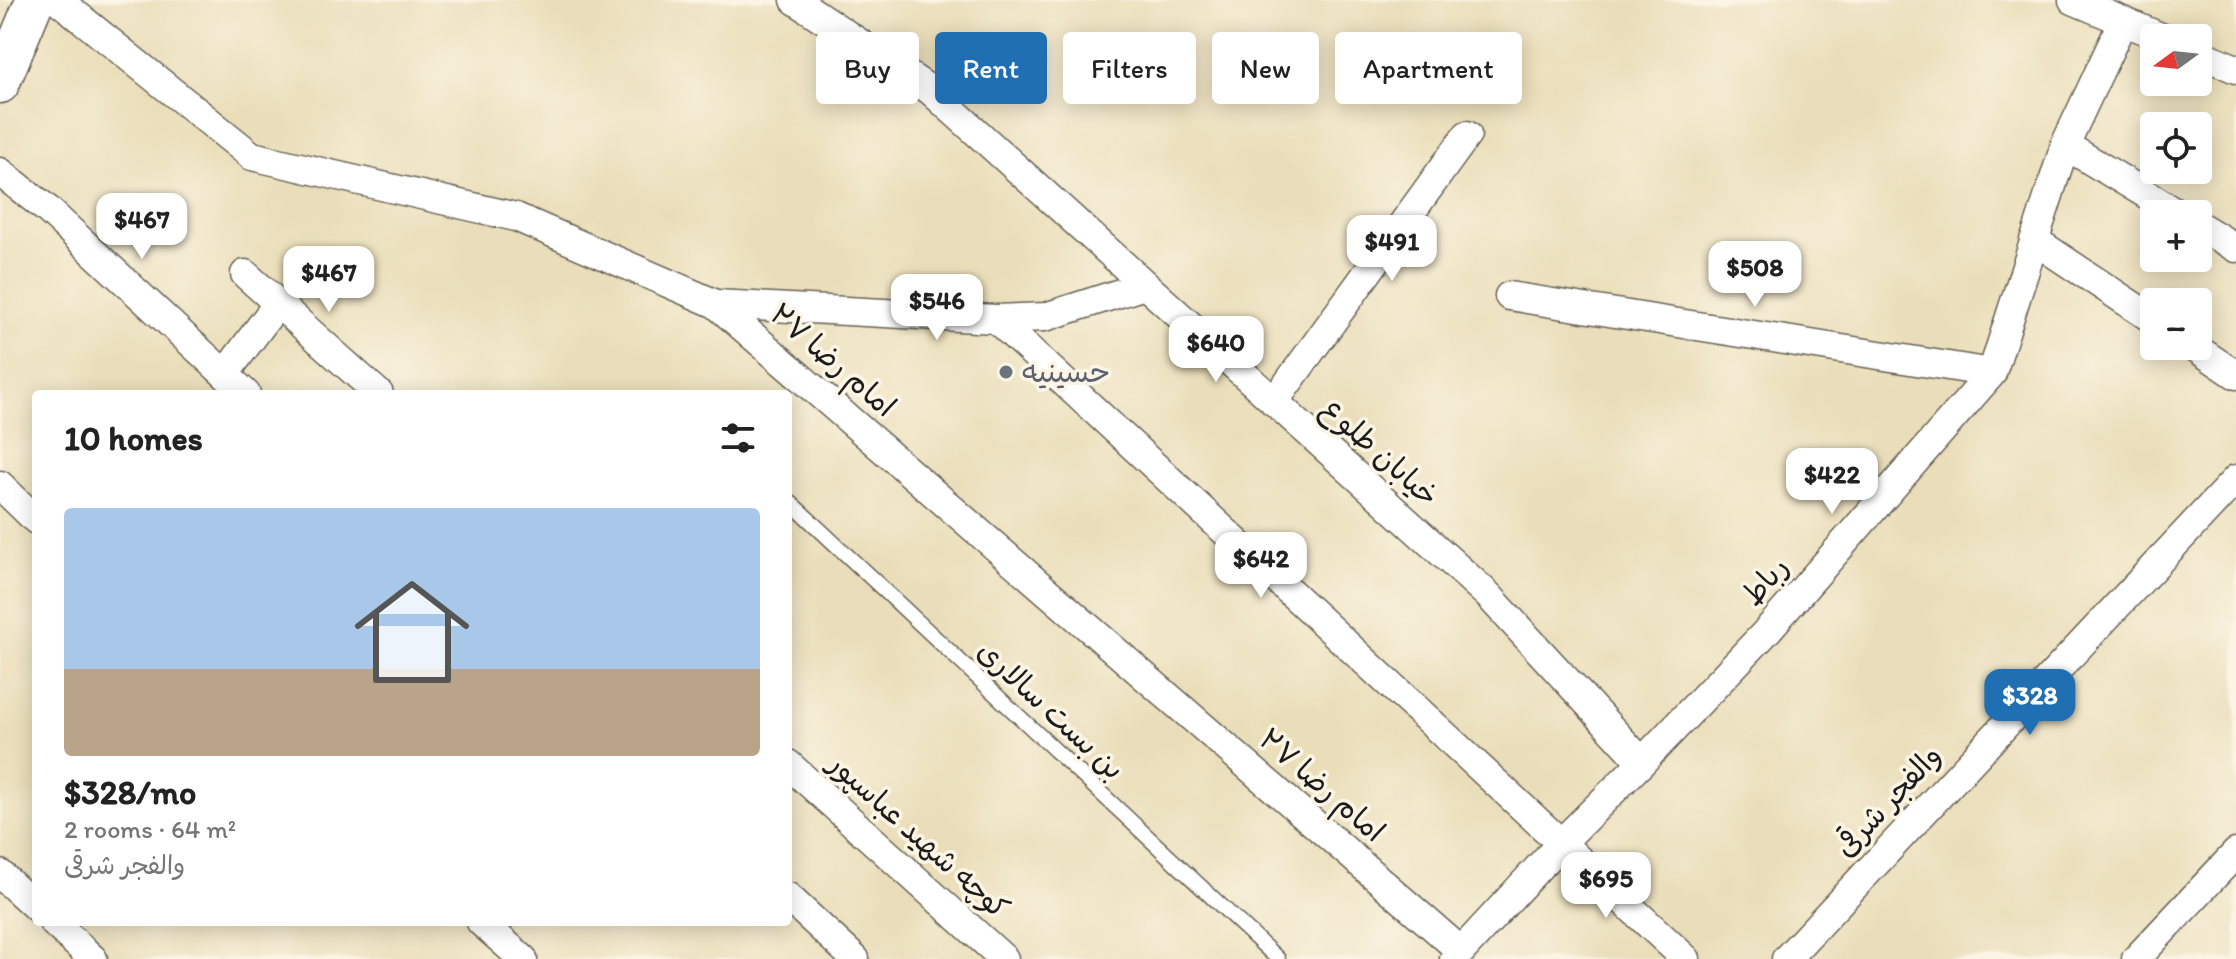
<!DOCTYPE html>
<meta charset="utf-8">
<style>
body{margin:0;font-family:Itim,"Playpen Sans Arabic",sans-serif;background:#f2f2f2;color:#222;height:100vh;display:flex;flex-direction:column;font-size:30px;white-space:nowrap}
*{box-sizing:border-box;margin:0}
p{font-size:26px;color:#767676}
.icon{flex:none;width:44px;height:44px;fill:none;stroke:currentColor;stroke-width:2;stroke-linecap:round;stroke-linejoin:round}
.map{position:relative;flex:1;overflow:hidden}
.details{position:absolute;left:32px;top:390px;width:760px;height:536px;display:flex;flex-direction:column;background:#fff;border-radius:8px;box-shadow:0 4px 20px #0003}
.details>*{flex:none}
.hud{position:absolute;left:816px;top:32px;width:760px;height:72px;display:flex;gap:16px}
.needle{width:52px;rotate:255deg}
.controls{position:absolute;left:2140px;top:24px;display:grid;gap:16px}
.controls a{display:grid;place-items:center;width:72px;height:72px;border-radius:8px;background:#fff;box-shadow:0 4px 20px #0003;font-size:40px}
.price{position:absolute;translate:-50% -68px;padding:0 18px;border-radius:16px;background:#fff;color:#222;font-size:26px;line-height:52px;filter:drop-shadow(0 2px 4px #0008)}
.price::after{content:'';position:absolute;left:50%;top:48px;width:24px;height:18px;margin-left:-12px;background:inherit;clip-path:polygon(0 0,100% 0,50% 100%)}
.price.selected{background:#1f6fb2;color:#fff}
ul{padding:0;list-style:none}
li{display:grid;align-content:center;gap:16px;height:424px;padding:0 32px}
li+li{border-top:2px solid #e0e0e0}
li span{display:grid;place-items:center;height:248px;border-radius:8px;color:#555}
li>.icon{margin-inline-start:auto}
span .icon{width:144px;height:144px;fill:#fffc;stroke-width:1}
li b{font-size:34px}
h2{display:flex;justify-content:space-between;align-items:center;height:96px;padding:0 32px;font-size:34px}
.chip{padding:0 28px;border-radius:8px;background:#fff;box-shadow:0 4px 20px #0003;font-size:28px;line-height:72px}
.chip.selected{background:#1f6fb2;color:#fff}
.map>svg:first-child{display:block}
</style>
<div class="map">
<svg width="2236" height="959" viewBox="0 0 2236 959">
<rect width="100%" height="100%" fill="#fcf5e5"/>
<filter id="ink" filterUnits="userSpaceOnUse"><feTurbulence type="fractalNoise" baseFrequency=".0125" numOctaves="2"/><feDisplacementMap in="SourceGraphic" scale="16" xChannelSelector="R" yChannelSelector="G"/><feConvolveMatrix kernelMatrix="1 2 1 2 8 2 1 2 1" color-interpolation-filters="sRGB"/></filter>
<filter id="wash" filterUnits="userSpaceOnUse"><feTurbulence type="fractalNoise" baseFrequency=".006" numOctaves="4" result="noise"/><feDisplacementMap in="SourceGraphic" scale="32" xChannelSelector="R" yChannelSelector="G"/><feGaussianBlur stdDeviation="1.8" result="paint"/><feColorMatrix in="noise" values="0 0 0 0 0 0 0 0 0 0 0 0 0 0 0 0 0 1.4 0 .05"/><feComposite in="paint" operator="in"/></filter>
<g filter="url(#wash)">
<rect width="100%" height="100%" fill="#eadeba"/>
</g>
<g filter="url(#ink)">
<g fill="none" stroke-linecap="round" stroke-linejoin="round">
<defs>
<path id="lane" d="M788,500l490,459"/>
<path id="street" d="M58,0l194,156 264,61 200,87 745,647
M795,0l135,90 558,505 154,167
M2073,0l90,38
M2198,53l38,16
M2065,145l114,69
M0,172l48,38 198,184
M2198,225l38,23
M2034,240l120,80
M245,274l134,120
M1509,296l483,77
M716,304l280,15 49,-2 100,-32
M996,319l690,640
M2193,346l43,29
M225,374l53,-71
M1274,402l193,-267
M0,485l36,35
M788,764l216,195
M0,874l36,33
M788,897l67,62
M53,922l40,37
M481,922l42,37
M1454,959l108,-117 80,-80 124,-130 226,-259 73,-228 58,-124
M1786,959l450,-480
M2136,959l100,-106"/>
<path id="secondary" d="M0,84l35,-84"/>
</defs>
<use href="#lane" stroke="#646053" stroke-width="17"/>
<use href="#street" stroke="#646053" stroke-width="31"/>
<use href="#secondary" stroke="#646053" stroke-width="41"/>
<use href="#lane" stroke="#fff" stroke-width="14"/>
<use href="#street" stroke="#fff" stroke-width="28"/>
<use href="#secondary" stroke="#fff" stroke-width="38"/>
</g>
</g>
<circle fill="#6b7280" stroke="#fcf5e5" stroke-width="3" cx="1006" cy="372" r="8"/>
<g text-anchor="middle" stroke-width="7" stroke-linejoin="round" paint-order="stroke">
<g font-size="30" fill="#1c1c1c" stroke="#fcf5e5">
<text transform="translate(833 360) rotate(41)" y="10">امام رضا ۲۷</text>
<text transform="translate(1380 452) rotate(42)" y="10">خیابان طلوع</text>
<text transform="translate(1765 581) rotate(-49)" y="10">رباط</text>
<text transform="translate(1051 710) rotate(43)" y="10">بن بست سالاری</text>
<text transform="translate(1322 785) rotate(41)" y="10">امام رضا ۲۷</text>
<text transform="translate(1888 801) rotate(-47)" y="10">والفجر شرقی</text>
<text transform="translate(919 836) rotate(42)" y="10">کوچه شهید عباسپور</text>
</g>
<g font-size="30" fill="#5b616d" stroke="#fcf5e5" text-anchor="start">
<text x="1022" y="382">حسینیه</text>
</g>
</g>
</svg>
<div class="controls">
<a><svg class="needle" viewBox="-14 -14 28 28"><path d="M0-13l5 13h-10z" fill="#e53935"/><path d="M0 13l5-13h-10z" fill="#767676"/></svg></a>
<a><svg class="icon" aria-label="locate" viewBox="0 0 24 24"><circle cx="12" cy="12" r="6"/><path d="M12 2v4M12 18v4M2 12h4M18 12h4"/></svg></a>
<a>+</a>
<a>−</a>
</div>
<b class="price" style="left:142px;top:261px">$467</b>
<b class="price" style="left:1392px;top:283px">$491</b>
<b class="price" style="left:1755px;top:309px">$508</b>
<b class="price" style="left:329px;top:314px">$467</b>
<b class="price" style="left:937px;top:342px">$546</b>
<b class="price" style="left:1216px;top:384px">$640</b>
<b class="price" style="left:1832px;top:516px">$422</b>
<b class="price" style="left:1261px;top:600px">$642</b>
<b class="price selected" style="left:2030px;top:737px">$328</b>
<b class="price" style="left:1606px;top:920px">$695</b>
<div class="hud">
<a class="chip">Buy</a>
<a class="chip selected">Rent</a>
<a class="chip">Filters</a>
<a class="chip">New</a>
<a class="chip">Apartment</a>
</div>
<section class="details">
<h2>10 homes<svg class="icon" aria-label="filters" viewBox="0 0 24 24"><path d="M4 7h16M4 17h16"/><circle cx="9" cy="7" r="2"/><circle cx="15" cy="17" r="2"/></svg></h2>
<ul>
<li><span style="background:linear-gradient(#a9c7e8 65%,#b9a48a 0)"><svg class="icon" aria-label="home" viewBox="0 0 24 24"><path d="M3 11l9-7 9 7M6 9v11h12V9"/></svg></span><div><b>$328/mo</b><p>2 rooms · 64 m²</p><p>والفجر شرقی</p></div></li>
</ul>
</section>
</div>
